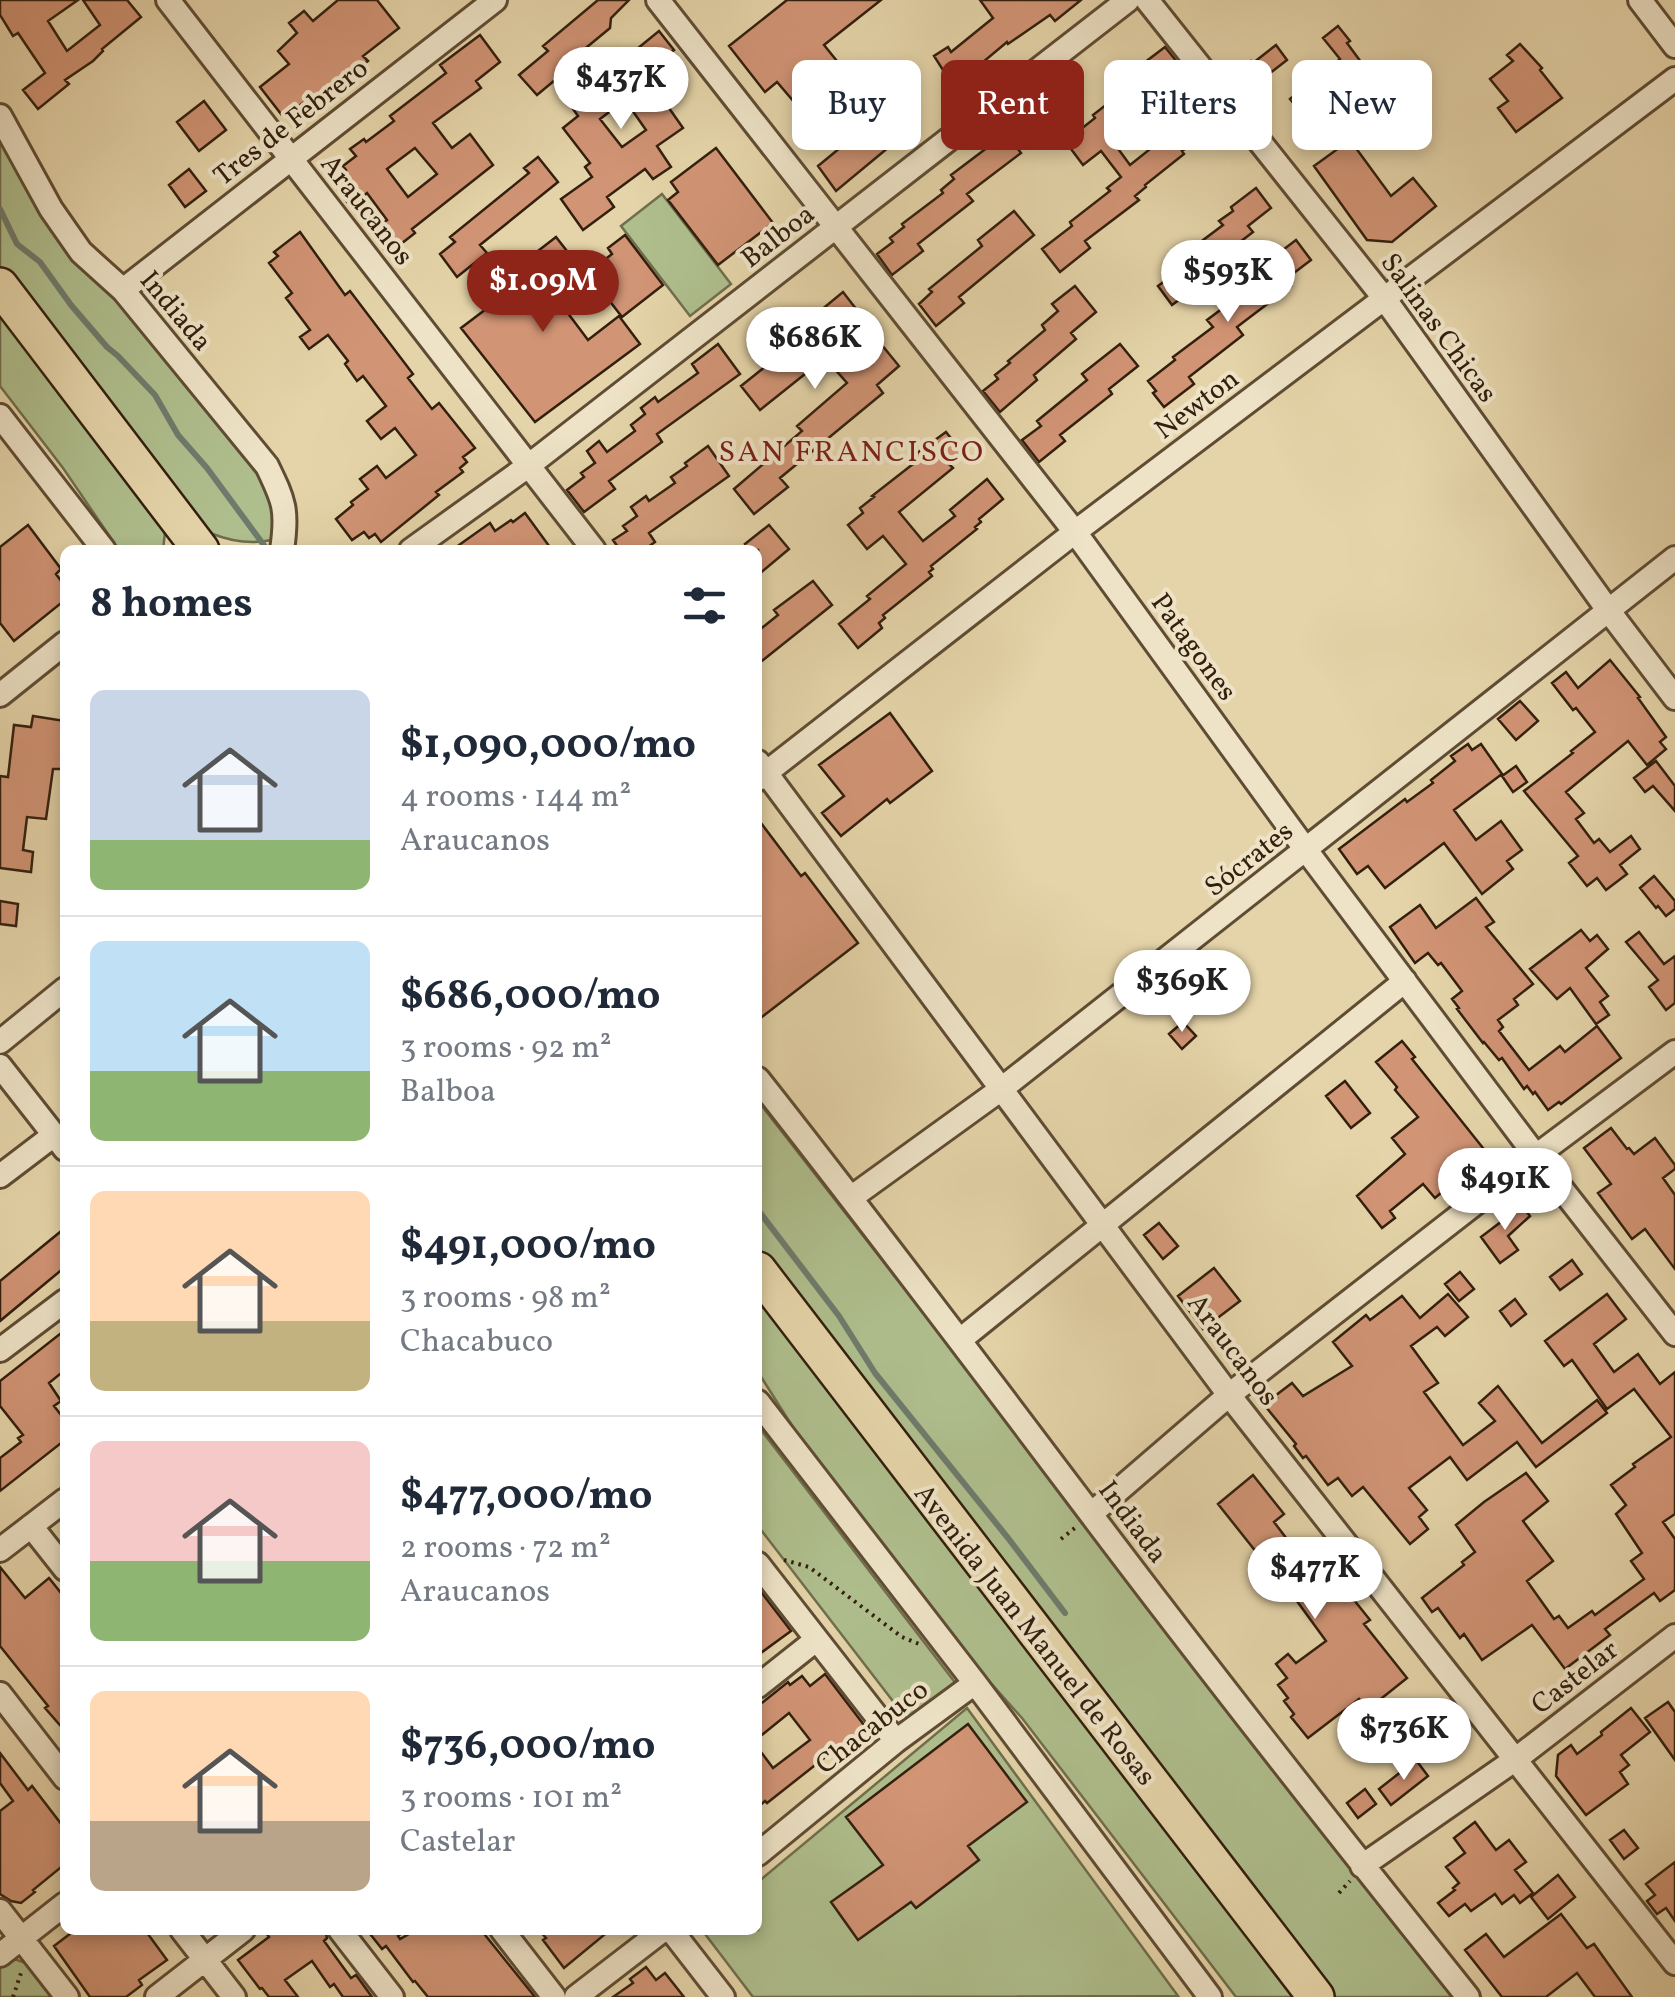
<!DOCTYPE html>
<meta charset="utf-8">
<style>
body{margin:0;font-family:Vollkorn,serif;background:#f2f2f3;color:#1f2937;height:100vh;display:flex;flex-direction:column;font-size:38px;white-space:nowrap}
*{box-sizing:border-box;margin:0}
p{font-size:32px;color:#747a83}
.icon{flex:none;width:55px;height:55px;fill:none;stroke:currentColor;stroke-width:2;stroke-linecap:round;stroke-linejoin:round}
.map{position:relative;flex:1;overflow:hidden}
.drawer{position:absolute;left:60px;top:545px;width:702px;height:1390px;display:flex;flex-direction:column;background:#fff;border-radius:15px;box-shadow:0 5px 15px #0003}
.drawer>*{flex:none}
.top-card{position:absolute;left:792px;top:60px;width:732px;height:90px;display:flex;gap:20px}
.price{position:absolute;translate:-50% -85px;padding:0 22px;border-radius:35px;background:#fff;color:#222;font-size:32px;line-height:65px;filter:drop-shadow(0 2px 5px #0008)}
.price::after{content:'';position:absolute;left:50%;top:60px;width:30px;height:22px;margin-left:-15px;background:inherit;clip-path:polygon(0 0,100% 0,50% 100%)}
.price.on{background:#8f2418;color:#fff}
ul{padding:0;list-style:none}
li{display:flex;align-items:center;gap:30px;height:250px;padding:0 30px}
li+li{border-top:2px solid #e0e1e3}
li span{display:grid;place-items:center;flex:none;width:280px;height:200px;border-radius:15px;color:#555}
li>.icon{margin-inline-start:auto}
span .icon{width:120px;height:120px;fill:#fffc;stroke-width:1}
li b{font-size:42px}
h2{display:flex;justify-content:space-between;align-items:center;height:120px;padding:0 30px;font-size:42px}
.pill{padding:0 35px;border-radius:15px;background:#fff;box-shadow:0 5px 15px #0003;font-size:35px;line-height:90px}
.pill.on{background:#8f2418;color:#fff}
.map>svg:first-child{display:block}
</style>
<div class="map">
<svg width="1675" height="1997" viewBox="0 0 1675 1997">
<rect width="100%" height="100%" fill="#e5d4a9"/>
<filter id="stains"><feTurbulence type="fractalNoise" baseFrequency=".002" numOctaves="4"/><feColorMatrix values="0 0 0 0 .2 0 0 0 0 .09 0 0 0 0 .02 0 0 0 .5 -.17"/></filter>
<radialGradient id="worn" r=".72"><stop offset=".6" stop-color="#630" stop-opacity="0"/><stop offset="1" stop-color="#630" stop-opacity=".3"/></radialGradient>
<path fill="#afbe8d" stroke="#706e4d" stroke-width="2.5" d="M0,130l110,162 139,158 26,53v29l-4,8c-21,5 -41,1 -61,-7l-210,-265z
M662,194l69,90 -41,32 -69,-90z
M0,314l163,202 2,16 -2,18h-44l-56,-82 -63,-82z
M758,1101l699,896h-124l-575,-745z
M758,1297l536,700h-58l-214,-279 -57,-64 -155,-200 -52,-82z
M758,1426l199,259 -48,37 -151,-196z
M967,1708l211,288 -425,1 -51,-67h56v-48z
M14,1959l12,4 26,34h-52v-31z"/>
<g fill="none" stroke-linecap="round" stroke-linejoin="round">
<path stroke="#6e7b6c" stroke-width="6" d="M0,209l17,35 23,18 31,43 36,42 11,9 37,39 23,40 29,33 59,80
M758,1210l81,106 36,57 133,165 57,75"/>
</g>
<path fill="#d19475" stroke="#321f0d" stroke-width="2.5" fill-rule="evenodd" d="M0,0h78l-30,21 19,30 33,-26 -17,-25h44l14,17 -39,32 1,2 -10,10 -28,19 4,4 -31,25 -15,-19 22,-17 -27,-40 -5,3 -13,-21z
M338,0h39l22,28 -36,28 5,5 -60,48 -5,-6 -8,6 -3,-3 -11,8 -21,-27 29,-23 -11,-13 19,-18 -8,-10 15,-12 9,10z
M598,0h31l-18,18 -1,10 -46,38 -3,9 -24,20 -18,-20 29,-24 -5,-5z
M787,0h94l-57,45 17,21 -46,37 -18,-21 -12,10 -36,-46z
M980,0h101l-26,21 -5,-6 -42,29 -1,-2 -37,31 -2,-3 -18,11 -16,-25 14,-9 3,5 42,-34z
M1338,26l12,15 -3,2 28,38 -11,8 -8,-10 -33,24 6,8 -18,14 -21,-26 50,-40 -17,-21z
M659,31l15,19 -22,18 3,4 -5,3 2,3 -2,3 33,47 -26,18 14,21 -18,12 -8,-10 -38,28 7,10 -31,23 -22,-31 31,-22 -7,-10 5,-4 -27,-35 15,-12 -5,-7 51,-42 -3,-5zM625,100l21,30 -24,17 -22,-28z
M480,35l20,27 -24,19 5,7 -48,35 19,25 18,-14 23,31 -81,64 3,4 -27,21 -17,-22 16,-12 -20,-27 -17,13 -18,-25 14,-11 -3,-4 13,-10 -6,-7 14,-10 2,3 28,-21 -4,-5 56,-43 -6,-8zM415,148l22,26 -29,23 -21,-28z
M1520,44l22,24 -2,2 22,28 -46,34 -18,-24 10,-7 -18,-22 23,-18 -6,-6z
M1276,45l11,15 -35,27 -14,-16 13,-10 2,2z
M1165,47l16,20 -25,19 22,29 13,-11 16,21 -24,19 3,4 -4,3 2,3 -39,31 1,2 -11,9 4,4 -54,41 5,7 -30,24 -18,-23 30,-23 -2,-4 40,-31 -3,-3 14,-11 -20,-26 -18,14 -15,-20 15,-12 -2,-4 14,-11 -2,-3 40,-31 -3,-3 14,-11 -4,-4zM1150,102l19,27 -13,10 3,3 -29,23 -22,-30z
M899,67h6l10,18 -32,17 24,30 -71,59 -18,-25 51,-42 -17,-21z
M204,101l22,29 -27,21 -22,-29z
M1024,109l15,18 -24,18 6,8 -54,41 6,7 -55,43 5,7 -31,24 -15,-21 16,-12 -3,-4 14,-11 -2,-3 41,-31 -2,-3 13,-11 -3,-4 41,-31 -3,-3 14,-11 -3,-3z
M1350,140l41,56 22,-18 23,28 -44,36 -25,-2 -53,-74z
M716,148l57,75 -55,42 -50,-65 10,-8 -7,-10z
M538,157l20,25 -78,63 7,8 -30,24 -17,-23 15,-12 -5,-5 79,-64 -5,-5z
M189,169l17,22 -21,16 -16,-22z
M1256,188l15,20 -23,18 5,6 -56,43 6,7 -31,23 -14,-19 16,-12 -3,-4 14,-11 -3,-3 41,-31 -4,-4 14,-10 -2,-4z
M1014,211l20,24 -75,62 5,6 -28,23 -17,-22 13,-12 -3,-3 53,-43 -4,-6z
M300,232l45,63 5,-4 63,83 -5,4 24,31 7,-6 36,45 -12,9 4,5 -7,6 3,4 -27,20 3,3 -58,47 -6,-8 -6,4 -5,-6 -12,8 -16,-21 17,-14 -2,-3 17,-13 -8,-10 17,-13 9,12 30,-23 -21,-27 -14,11 -14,-18 19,-15 -23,-30 -6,5 -12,-17 3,-3 -20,-26 -19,14 -9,-12 10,-7 -24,-32 6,-5 -23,-30 9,-7 -4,-4z
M625,235l38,50 -41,32 -34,-44 24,-19 -4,-6z
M556,237l25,32 -29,23 36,48 31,-24 21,28 -105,78 -74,-94 33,-25 -9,-11z
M1296,240l15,20 -25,19 5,7 -54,41 6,8 -54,42 5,7 -30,23 -11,-14 3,-2 -8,-10 27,-21 -2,-3 40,-30 -6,-7 56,-42 -3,-5 13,-11 -2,-3z
M1075,286l21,26 -25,21 5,6 -42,36 3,5 -37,32 -17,-21 15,-12 -3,-4 15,-12 -2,-2 37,-31 -3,-5 16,-14 -6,-7z
M843,292l17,22 -14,11 24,28 11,-9 18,22 -22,19 6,8 -103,85 8,9 -34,27 -20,-25 68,-58 -5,-5 50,-43 -22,-25 -65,52 -19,-24 30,-24 -2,-3 54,-44 -3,-4z
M718,344l22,30 -83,60 5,8 -53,39 6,8 -31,23 -17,-22 17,-13 -3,-4 14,-10 -8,-12 12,-10 8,11 28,-21 -4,-6 14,-11 -4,-6 14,-11 3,5 40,-29 -6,-9z
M1120,344l18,22 -29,23 3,5 -52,41 5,6 -26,21 -17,-22 19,-14 -4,-5 50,-41 -5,-6z
M946,432l16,20 -14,11 5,5 -54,44 24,29 32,-25 -5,-6 37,-31 16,20 -24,20 2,3 -6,5 2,2 -46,37 2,3 -4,3 3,4 -49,39 2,3 -6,5 3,5 -24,20 -19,-24 31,-25 -3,-3 39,-32 -23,-28 -16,13 -19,-24 15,-12 -3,-5 14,-11 -2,-1 41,-32 -4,-5z
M708,446l21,30 -80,57 6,9 -11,8h-24l-7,-10 14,-9 -4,-5 14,-10 -6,-9 15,-11 3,5 26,-18 -4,-6 16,-11 -2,-3z
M525,513l27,37h-100l38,-27 5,8 16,-11 2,2z
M28,525l33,44 -5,5 9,12v14l-51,41 -14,-18v-76z
M769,525l20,24 -31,26v-25h-8l-5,-6z
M813,581l19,24 -74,59v-33l20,-16 -4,-5z
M1610,660l30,37 -2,1 28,39 -6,5 6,7 -19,16 -19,-24 -62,51 18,21 -8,6 18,24 5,-4 11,13 21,-16 9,13 -20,16 7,9 -21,16 -9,-12 -10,8 -18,-23 9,-7 -54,-65 49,-38 -2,-2 24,-19 -19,-24 -3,2 -21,-27 14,-11 12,16z
M1520,701l18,20 -22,19 -18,-21z
M890,713l42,58 -42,32 -3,-4 -46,37 -19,-23 22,-17 -25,-31z
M33,716l32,5v48h-12l-7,50 -19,-2 -4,33 10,2 -2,20 -31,-4v-92l8,1 6,-52 17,2z
M1468,744l4,6 9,-6 21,30 -48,36 22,30 25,-19 21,29 -15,11 6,8 -31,25 -38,-51 -59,45 -17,-22 -11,8 -18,-25 66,-50 2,3 26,-19 -2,-3 24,-19 -4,-5z
M1656,761l19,25v25l-22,-25 -8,6 -11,-14z
M1516,766l11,16 -14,10 -11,-16z
M758,819l43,57 4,-3 53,70 -100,77z
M1654,876l21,25v8l-9,7 -8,-10 -2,2 -16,-20z
M1476,898l18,24 -8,5 47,57 -19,15 4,6 -20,15 5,7 -4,4 30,39 31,-24 5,6 32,-26 24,32 -60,46 -2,-2 -11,8 -13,-18 -2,2 -6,-8 -3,3 -22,-31 -3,2 -15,-18 -1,1 -26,-34 2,-1 -7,-9 10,-8 -21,-28 -3,2 -10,-12 -13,10 -25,-36 30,-22 16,23z
M0,901l18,3 -2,22 -16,-2z
M1581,930l9,11 7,-6 11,14 -22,19 22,28 -8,6 9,13 -13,9 -26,-36 -13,11 -27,-30z
M1639,932l25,32 11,-8v47l-9,7 -17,-23 9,-7 -32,-38z
M1183,1022l13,14 -14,13 -13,-15z
M1402,1041l13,16 -3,2 71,89 -35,28 6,6 -19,16 -12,-14 -33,27 5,7 -13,10 -25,-32 48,-42 -13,-16 26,-21 -23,-27 2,-3 -21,-25z
M1345,1081l25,32 -19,15 -25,-32z
M1611,1128l16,21 2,-1 5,6 21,-16 20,27v4l-12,9 12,17v74l-30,-40 -13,10 -34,-46 13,-9 -27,-36z
M1520,1203l10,13 -22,20 10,14 -18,13 -19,-26 25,-19 -3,-3z
M1159,1223l19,23 -15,13 -19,-24z
M65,1228v39l-65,54v-40z
M1572,1260l10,14 -22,16 -10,-13z
M1214,1268l26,33 -37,28 -25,-33z
M1460,1272l14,17 -15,12 -14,-17z
M1448,1294l20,23 -23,19 -8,-9 -26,19 27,37 -14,9 39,53 32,-24 -16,-18 19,-17 44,57 55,-43 10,13 -71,54 -19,-25 -50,38 -17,-23 -41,31 18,22 -8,7 9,12 -18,15 -47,-57 -11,9 -14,-18 -10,7 -22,-29 -3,2 -9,-12 2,-2 -30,-37 11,-9 -2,-2 17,-13 11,13 49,-30 -19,-24 33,-27 4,5 32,-24 18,22z
M1607,1294l19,25 -32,25 20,28 24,-18 22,30 15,-12v142l-12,8 12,17v51l-15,11 -6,-8 -49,36 5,6 -45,34 -33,-44 -50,35 -18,-26 -4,4 -22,-30 -6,4 -10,-14 42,-33 -2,-3 13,-10 -19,-27 28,-23 42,-29 22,28 -25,20 30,40 -26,20 27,38 5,-3 9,12 24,-17 3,4 49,-36 -13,-18 11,-8 -26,-39 10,-9 -15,-20 24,-18 -2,-3 38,-27 -37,-48 -27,20 -35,-49 -8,6 -19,-25z
M1515,1299l11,15 -15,12 -11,-15z
M65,1330v40l-16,13 12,18 -7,5 11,14v20l-65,51v-33l21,-16 -3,-4 5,-3 -23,-29v-25z
M1253,1475l31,39 -10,8 25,33 21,23 3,-2 12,15 7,-6 28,35 -6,4 43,54 -40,32 -8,-11 -51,39 -17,-21 3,-3 -10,-13 4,-3 -10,-13 9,-7 -11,-14 12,-10 8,9 30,-22 -32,-44 -3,3 -22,-28 -5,3 -13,-17 6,-5 -39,-49z
M0,1567l25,31 24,-20 16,20v133l-20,-23 3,-2 -48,-60z
M758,1588l33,43 -33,24z
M825,1674l42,55 -38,28 -1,-2 -61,48 -2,-2 -7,6v-59l15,20 37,-28 -21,-27 -31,25v-32l30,-24 2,3 12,-9 8,10z
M1668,1702l7,10v48l-30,-42z
M1631,1708l19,24 -29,23 8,10 -9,7 8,12 -42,31 -30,-39 2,-21 13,-10 6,9 25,-19 -1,-3z
M968,1724l59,78 -59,44 11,14 -63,48 -5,-6 -53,38 -27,-38 52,-37 -37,-48z
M0,1753l28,37 4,-4 33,43v35l-32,26 2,2 -14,11 -10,-2 -11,-7v-83l13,-10 -13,-18z
M1416,1760l12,16 -37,29 -12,-16z
M1365,1789l11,15 -18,14 -11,-15z
M1475,1822l21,28 13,-10 17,22 -11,8 18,23 -13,10 -6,-8 -12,9 -7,-10 -24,17 -6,-7 -16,12 -11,-13 17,-13 -2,-2 6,-5 -13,-16 19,-14 -11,-15z
M1624,1830l14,18 -14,11 -14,-19z
M1675,1862v59l-9,-13 -9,6 -10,-13 8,-6 -9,-11z
M1558,1875l17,22 -27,22 -17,-22z
M1561,1914l26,34 7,-4 38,53h-37l-18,-24 -31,24h-44l-37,-47 21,-16 18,23z
M75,1930h70l22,30 -28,20 3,5 -16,12h-36l-36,-51z
M264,1930h61l2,8 -3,3 27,37 5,-3 16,22h-29l-9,-13 -4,3 -18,-26 -27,19 13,17h-29l-7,-9 -2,1 -22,-29 31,-23z
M367,1930h39l-8,6 2,3 16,-9h65l54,67h-107l-13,-16 -2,1 -27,-36 -4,3z
M539,1930h71l-46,38 -21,-28 3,-2z
M646,1967l10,13 9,-7 19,24h-71l20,-14 -3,-4z"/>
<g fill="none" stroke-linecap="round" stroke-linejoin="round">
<defs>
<path id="minor" d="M168,0l426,550
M658,0l417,532 231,318 230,306 139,178
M1147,0l237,298 224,312 67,88
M1640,0l35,46
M0,116l51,93 30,43 42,38 144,176c17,35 21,44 15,84
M123,290l372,-290
M0,416l104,134
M411,550l117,-84 600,-466
M0,695l65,-52
M758,762l471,633 446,568
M758,779l317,-247 600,-453
M0,1042l65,-53
M0,1066l65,83
M758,1079c113,143 222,288 332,434 123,163 250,324 378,484
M0,1176l54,-41
M852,1197l148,-107 675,-532
M960,1340l445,-359
M0,1350l65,-49
M758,1402l217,281 235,314
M1091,1514l138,-119 307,-239 139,-104
M31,1526l34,43
M0,1550l65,-50
M758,1564l138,177
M758,1686l58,-46
M0,1694l65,84
M758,1854l138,-113 79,-58
M1362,1866l154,-107 159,-123
M0,1911l67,86
M182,1930l52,67
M340,1930l52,67
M502,1930l52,67
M671,1930l52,67
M0,1955l65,-51
M157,1997l86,-67
M576,1997l87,-67"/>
<path id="primary" d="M0,286l201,264
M758,1270l558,727"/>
</defs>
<use href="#minor" stroke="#5f4c34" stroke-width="28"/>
<use href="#primary" stroke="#321f0d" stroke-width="40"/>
<path stroke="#321f0d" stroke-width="4" stroke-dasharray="2.5 5" stroke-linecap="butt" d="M1061,1539l15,-12
M784,1560l25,7 93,70 17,7
M1339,1893l11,-12
M13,1997l8,-24"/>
<use href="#minor" stroke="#eee3c7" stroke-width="22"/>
<use href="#primary" stroke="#e5d4a9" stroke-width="35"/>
</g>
<g text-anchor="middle" stroke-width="8" stroke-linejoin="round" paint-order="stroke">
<g font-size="28" fill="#321f0d" stroke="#eee3c7">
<text transform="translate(290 121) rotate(-38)" y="10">Tres de Febrero</text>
<text transform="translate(368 209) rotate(52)" y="10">Araucanos</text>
<text transform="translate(777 235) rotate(-38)" y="10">Balboa</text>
<text transform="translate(177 310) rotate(50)" y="10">Indiada</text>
<text transform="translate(1440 327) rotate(54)" y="10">Salinas Chicas</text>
<text transform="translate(1196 403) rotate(-37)" y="10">Newton</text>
<text transform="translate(1195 646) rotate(54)" y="10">Patagones</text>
<text transform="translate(1248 858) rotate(-38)" y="10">Sócrates</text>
<text transform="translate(1234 1349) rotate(53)" y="10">Araucanos</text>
<text transform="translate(1134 1521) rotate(53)" y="10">Indiada</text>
<text transform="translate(1036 1634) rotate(52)" y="10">Avenida Juan Manuel de Rosas</text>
<text transform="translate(1574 1676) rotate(-38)" y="10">Castelar</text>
<text transform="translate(871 1726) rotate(-38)" y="10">Chacabuco</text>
</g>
<g font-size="30" letter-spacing="2.5" fill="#7a1f14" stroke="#eee3c7">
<text x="852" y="461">SAN FRANCISCO</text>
</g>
</g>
<rect width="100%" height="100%" filter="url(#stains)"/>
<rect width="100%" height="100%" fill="url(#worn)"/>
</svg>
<b class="price" style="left:621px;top:132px">$437K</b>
<b class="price" style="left:1228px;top:325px">$593K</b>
<b class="price on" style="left:543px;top:335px">$1.09M</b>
<b class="price" style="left:815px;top:392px">$686K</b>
<b class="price" style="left:1182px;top:1035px">$369K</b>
<b class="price" style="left:1505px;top:1233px">$491K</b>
<b class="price" style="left:1315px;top:1622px">$477K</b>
<b class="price" style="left:1404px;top:1783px">$736K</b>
<div class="top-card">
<a class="pill">Buy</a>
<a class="pill on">Rent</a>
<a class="pill">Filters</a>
<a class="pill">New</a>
</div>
<section class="drawer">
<h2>8 homes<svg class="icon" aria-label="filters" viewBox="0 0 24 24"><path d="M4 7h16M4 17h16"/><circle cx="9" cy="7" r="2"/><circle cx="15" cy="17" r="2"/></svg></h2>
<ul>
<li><span style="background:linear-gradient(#c9d6e8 75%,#8fb573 0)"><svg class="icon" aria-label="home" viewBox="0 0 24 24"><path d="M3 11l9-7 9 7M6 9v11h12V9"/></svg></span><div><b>$1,090,000/mo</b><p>4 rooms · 144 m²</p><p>Araucanos</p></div></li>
<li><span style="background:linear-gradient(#bfe0f5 65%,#8fb573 0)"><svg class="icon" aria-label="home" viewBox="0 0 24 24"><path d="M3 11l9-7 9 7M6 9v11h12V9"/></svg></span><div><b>$686,000/mo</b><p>3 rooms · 92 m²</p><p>Balboa</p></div></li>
<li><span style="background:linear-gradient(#ffd9b3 65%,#c2b280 0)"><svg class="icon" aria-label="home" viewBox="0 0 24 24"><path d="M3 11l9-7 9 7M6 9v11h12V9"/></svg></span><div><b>$491,000/mo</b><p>3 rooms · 98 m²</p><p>Chacabuco</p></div></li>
<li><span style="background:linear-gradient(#f6c9c9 60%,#8fb573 0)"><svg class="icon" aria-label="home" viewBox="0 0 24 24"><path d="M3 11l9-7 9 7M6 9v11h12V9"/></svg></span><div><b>$477,000/mo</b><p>2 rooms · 72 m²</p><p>Araucanos</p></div></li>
<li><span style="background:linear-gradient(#ffd9b3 65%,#b9a48a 0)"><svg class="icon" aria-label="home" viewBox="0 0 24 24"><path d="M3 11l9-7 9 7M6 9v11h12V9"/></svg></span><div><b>$736,000/mo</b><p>3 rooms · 101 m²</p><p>Castelar</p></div></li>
</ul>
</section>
</div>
